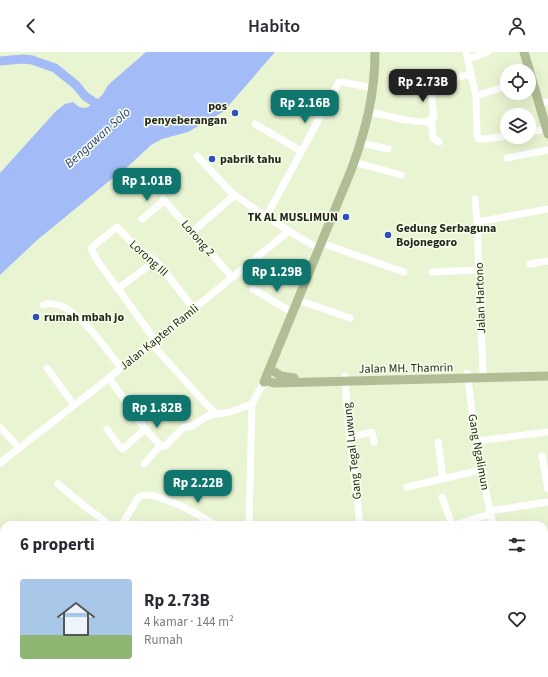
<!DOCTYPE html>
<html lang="id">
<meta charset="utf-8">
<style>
body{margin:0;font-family:"Source Sans 3",sans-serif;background:#f2f2f3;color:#2b2b33;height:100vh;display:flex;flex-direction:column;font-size:15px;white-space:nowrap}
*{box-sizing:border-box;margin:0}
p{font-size:13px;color:#7c7c81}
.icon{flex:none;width:22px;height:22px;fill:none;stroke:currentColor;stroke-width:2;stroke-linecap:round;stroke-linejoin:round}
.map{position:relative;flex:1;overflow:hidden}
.sheet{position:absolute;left:0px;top:469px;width:548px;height:156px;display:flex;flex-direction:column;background:#fff;border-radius:12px 12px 0 0;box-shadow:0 4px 16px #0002}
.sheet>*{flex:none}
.buttons{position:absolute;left:500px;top:12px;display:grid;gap:8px}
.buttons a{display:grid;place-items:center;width:36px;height:36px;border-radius:50%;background:#fff;box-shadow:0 4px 16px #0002;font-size:20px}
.price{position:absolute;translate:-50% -34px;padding:0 9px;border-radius:8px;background:#0f766e;color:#fff;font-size:13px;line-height:26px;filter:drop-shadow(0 1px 2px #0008)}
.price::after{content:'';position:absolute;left:50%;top:24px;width:12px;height:9px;margin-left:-6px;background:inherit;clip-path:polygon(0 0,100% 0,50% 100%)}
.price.current{background:#222;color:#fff}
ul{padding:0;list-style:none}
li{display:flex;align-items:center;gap:12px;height:100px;padding:0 20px}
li+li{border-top:1px solid #e1e1e2}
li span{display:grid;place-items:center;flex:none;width:112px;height:80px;border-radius:4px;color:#555}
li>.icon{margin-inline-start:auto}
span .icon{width:48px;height:48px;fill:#fffc;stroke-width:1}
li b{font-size:17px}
h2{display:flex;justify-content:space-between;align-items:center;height:48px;padding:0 20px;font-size:17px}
header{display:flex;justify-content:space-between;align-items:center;height:52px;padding:0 20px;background:#fff;font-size:18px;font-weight:600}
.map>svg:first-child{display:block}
</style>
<header><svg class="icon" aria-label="back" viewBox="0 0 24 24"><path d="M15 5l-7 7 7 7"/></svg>Habito<svg class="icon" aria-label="person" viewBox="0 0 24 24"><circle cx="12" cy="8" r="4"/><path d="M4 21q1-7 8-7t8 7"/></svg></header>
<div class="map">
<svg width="548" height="625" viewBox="0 0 548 625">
<rect width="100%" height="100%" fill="#e9f4d2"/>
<path fill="#a3bbf6" d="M146,0h129l-52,60 -35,20 -26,7 -11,6 -30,28 -7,4 -78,64 -36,34v-102l56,-62 9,-7 8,-2 6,5 5,1 4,-1 6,-4 9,-9 5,-9z"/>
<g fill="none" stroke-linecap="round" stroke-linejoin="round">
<path stroke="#a3bbf6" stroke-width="9" d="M0,9l23,-2 9,1 23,8 21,17 9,11 19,13"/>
<path stroke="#fff" stroke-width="7" d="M466,0l10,44 1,40 1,3h7l22,-3
M468,7l20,-7
M476,44l31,-10
M539,51l9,-1
M370,60c20,4 40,11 61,10
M255,72l46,27
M529,80l18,-3
M439,90l-6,-4 -2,-20h3v-3l-4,-31 41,-10
M361,91l27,6
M197,104l35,37 20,14 37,24
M507,106l41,-8
M354,110l47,13
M163,147l69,78
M475,147l2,23
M266,165l73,-135h3l32,6
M142,167l22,-18
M192,180l43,-37
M321,191l83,29
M530,212l18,-3
M280,217l25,12
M432,220l48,-2
M117,237l39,-28
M253,237l40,24
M298,248l52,18
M43,253c3,-1 7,-2 10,-1 23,1 54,46 68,64
M155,288l-58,-80 -6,-12 26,-21 19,20 23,17 34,44
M151,291l55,61 11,10 13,-2 22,-8
M47,316l27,37
M467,321l10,76 16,76
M483,321l-6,-151 71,-13
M345,324l3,46 12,103
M109,326l36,51 17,18 3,-1 19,-19 8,-1 16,-10 9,-2
M0,375l19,21
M107,377l13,18 3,2 22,-20
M350,385l22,-5 2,10
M476,389l72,-9
M438,390l5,36
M542,404l6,33
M0,411l109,-85 180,-147 30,18
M144,412l16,-18
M58,432l25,21 27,20
M407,435l74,-17
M442,445l10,28
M489,459l59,-9
M122,473l16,-27c12,-12 65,19 77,27
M249,473l3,-121 12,-22
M454,473l36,-11
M0,487l4,3
M544,494l4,-1
M544,513l4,-1
M544,534h4
M0,540l4,2
M544,564l4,-1
M0,621l4,-20
M177,621l31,4
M319,621v4
M390,621l1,4
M533,621l1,4
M114,625v-4
M161,625l1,-4
M247,625v-4
M542,625l6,-5"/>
<path stroke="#b1bd94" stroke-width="9" d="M524,0l24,82
M270,317l11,7 13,2
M265,328l9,3 274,-7
M264,330l88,-214c14,-39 23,-74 23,-116"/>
</g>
<g fill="#2d4fbf" stroke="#f8ffeb" stroke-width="1.5">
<circle cx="235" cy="61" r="4"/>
<circle cx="212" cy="107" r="4"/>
<circle cx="346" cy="165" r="4"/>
<circle cx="388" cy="183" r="4"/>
<circle cx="36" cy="265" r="4"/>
</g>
<g text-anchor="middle" stroke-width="3" stroke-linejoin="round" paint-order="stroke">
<g font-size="12" font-weight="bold" fill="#24281c" stroke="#f8ffeb" text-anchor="start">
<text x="227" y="58" text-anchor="end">pos<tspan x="227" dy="14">penyeberangan</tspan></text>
<text x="220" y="111">pabrik tahu</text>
<text x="338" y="169" text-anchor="end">TK AL MUSLIMUN</text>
<text x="396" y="180">Gedung Serbaguna<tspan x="396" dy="14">Bojonegoro</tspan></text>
<text x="44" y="269">rumah mbah jo</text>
</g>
<g font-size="12" fill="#24281c" stroke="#f8ffeb">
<text transform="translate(198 186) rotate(49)" y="4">Lorong 2</text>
<text transform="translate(149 206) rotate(42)" y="4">Lorong III</text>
<text transform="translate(480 246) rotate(-92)" y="4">Jalan Hartono</text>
<text transform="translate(159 285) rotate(-39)" y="4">Jalan Kapten Ramli</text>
<text transform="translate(406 316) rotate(-1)" y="4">Jalan MH. Thamrin</text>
<text transform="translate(352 399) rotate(-96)" y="4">Gang Tegal Luwung</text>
<text transform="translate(479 400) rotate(80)" y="4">Gang Ngalimun</text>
</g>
<g font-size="13" font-style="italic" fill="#23397d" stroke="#f8ffeb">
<text transform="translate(97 85) rotate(-42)" y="5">Bengawan Solo</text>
</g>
</g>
</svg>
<div class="buttons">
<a><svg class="icon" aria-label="locate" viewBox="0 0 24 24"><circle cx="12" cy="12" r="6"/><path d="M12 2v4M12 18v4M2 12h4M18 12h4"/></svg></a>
<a><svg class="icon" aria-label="layers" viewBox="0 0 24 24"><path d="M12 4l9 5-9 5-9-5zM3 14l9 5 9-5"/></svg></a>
</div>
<b class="price current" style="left:423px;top:51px">Rp 2.73B</b>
<b class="price" style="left:305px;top:72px">Rp 2.16B</b>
<b class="price" style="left:147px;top:150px">Rp 1.01B</b>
<b class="price" style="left:277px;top:241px">Rp 1.29B</b>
<b class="price" style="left:157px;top:377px">Rp 1.82B</b>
<b class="price" style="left:198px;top:452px">Rp 2.22B</b>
<section class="sheet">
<h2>6 properti<svg class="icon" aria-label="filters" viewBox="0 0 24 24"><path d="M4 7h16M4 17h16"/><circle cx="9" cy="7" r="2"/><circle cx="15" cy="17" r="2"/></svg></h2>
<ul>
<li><span style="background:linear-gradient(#a9c7e8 70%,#8fb573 0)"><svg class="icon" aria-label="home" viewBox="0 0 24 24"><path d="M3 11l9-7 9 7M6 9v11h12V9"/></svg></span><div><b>Rp 2.73B</b><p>4 kamar · 144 m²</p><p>Rumah</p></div><svg class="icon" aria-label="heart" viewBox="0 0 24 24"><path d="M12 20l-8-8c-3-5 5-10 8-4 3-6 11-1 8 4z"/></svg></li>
</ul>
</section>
</div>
